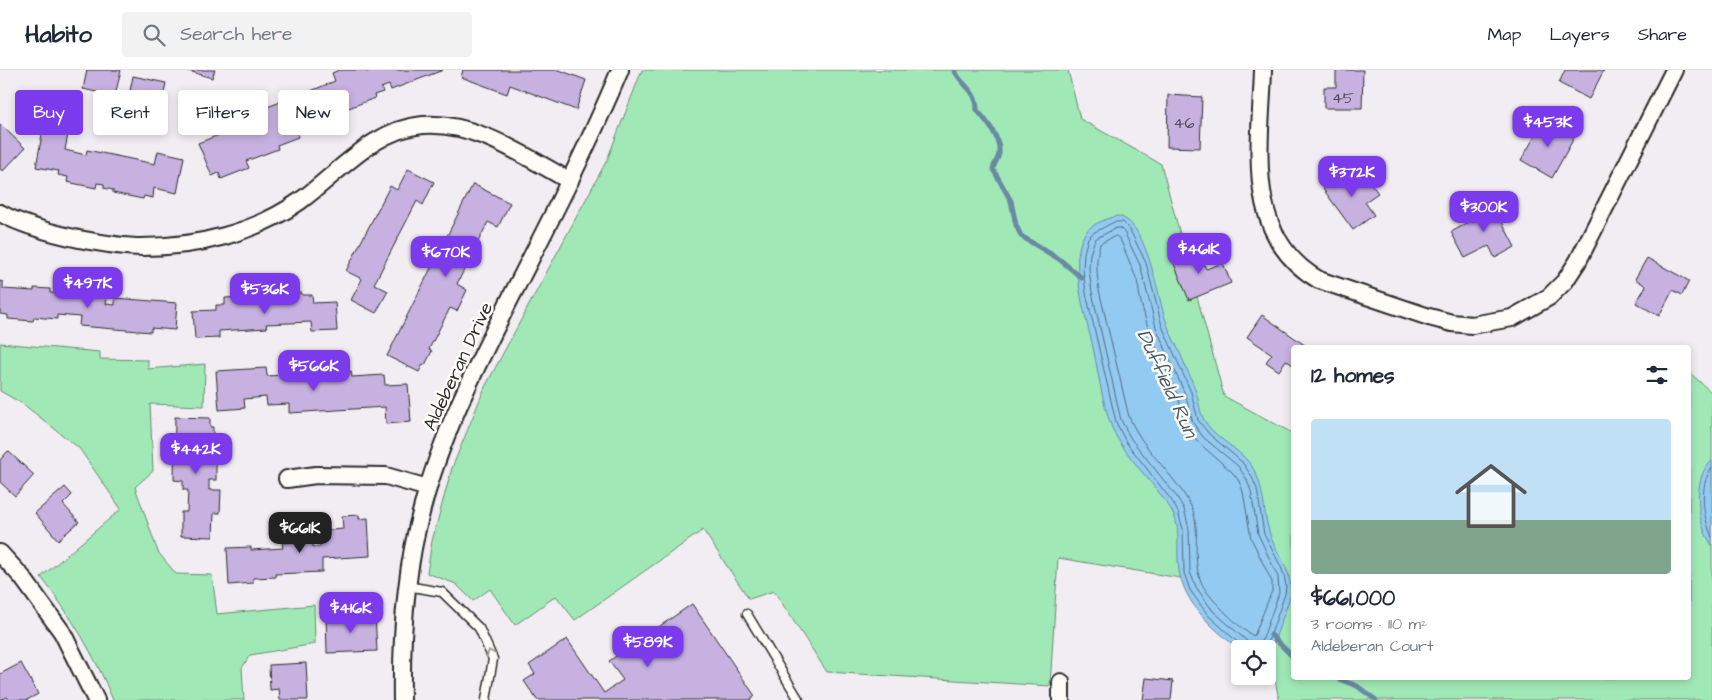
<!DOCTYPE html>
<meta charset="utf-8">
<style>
body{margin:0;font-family:"Architects Daughter",sans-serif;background:#f2f2f3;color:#1f2937;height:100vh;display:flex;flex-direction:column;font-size:19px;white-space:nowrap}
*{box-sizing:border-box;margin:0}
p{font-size:16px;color:#747a83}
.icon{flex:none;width:28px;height:28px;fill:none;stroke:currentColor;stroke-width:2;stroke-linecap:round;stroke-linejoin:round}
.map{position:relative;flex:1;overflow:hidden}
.panel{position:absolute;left:1291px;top:275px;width:400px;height:335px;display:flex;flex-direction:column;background:#fff;border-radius:5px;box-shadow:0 2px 8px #0003}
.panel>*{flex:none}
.hud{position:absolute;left:15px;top:20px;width:475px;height:45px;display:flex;gap:10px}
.tools{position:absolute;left:1231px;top:570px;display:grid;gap:10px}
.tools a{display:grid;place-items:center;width:45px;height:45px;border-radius:5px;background:#fff;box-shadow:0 2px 8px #0003;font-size:25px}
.price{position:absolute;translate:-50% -42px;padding:0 11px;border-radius:10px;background:#7c3aed;color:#fff;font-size:16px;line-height:32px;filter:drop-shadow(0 1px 2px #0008)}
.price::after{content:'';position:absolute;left:50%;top:30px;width:15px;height:11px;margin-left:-8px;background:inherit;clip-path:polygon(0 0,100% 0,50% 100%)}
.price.on{background:#222;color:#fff}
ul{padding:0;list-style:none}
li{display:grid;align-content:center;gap:10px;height:265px;padding:0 20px}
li+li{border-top:1px solid #e0e1e3}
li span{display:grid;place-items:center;height:155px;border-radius:5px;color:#555}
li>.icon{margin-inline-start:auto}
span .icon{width:90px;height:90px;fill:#fffc;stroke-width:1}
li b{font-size:21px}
h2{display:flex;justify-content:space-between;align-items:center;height:60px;padding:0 20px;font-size:21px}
.chip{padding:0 18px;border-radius:5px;background:#fff;box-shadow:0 2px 8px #0003;font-size:18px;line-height:45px}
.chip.on{background:#7c3aed;color:#fff}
header{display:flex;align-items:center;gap:30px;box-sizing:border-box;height:70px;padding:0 25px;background:#fff;border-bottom:1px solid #e0e1e3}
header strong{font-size:24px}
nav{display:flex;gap:28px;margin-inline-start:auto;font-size:18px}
.search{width:350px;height:45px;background:#f2f2f3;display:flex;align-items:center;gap:12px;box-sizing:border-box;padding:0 18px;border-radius:5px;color:#747a83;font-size:19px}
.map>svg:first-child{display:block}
</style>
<header>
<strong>Habito</strong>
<div class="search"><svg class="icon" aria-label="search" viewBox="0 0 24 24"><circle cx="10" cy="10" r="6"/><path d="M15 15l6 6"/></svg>Search here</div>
<nav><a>Map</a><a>Layers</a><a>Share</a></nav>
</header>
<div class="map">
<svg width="1712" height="630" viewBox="0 0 1712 630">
<rect width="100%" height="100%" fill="#f2edf2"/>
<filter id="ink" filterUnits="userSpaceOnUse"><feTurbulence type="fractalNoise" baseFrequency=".02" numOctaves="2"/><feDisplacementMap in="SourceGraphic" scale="10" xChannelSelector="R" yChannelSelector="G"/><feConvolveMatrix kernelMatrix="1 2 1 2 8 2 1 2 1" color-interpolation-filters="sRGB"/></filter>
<g filter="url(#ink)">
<path fill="#a0e9b7" stroke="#668a71" d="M642,0h426l12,49 81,45 63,232 70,38v244h395v-306l23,21v307h-433l-10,-51 -89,-71 -122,-20 -8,128 -223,-14 -53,-81 -25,8 -46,-69 -128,90 -19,-24 -41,29 -25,-36 -17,12 -17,-17 -29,-11 5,-32 20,-73 33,-81 122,-227z
M0,273l100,9v7l48,1v9l57,-5 -1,42 -54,-2 3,67 -18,16 23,65 18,22 36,1 5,39 97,-9 1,39 -65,11 -8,13 2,32h-131c-18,-45 -43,-86 -72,-123l80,-68 -42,-61 -56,-44 -23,-13z"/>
<path fill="#93caf2" stroke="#698aa2" d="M1117,146c29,3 40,76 47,99 4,13 10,26 16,38 5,13 12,26 16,39 3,8 3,18 7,26 10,20 35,29 48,47 14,20 11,44 18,66 7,26 22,32 22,64l-18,49 -5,6h-28c-29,-23 -61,-50 -62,-90 -1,-15 2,-30 -4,-45 -4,-9 -11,-17 -17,-25 -14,-17 -30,-35 -41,-54 -12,-22 -17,-59 -22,-84 -6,-27 -15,-54 -16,-81 -1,-11 0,-24 5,-34 4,-11 23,-19 34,-21z
M1712,391v84c-15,-19 -21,-68 0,-84z"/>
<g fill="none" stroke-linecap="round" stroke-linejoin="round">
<path stroke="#556b7b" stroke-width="1" d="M1116,166l4,3 17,41 4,23 8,28 29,66 8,30 13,16 33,29 7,9 4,11 8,46 21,44v9l-18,45c-9,-4 -19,-14 -26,-21 -11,-11 -25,-24 -29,-39 -7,-24 3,-49 -9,-72 -17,-31 -47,-54 -61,-87l-30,-127c-2,-16 -4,-30 1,-46z
M1712,398c-14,17 -9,50 0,69
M1245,579l-37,-34 -18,-25 -6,-17 -1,-44 -5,-17 -6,-11 -46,-59 -10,-20 -30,-129 -3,-23 1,-17 4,-15 5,-5 21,-11h9l6,6 17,35 16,63 29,66 7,28 11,14 33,28 9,13 6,14 7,45 17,33 3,8 2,11 -1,8 -15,43 -7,12
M1251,579l-4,-8 -34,-30 -17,-24 -6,-15 -1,-43 -5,-20 -7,-12 -46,-58 -10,-19 -29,-128 -3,-23 1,-15 5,-15 21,-11h4l4,4 16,33 16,62 29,67 8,29 11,15 34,28 8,12 5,13 7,43 20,43 1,16 -16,45 -7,11"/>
<path stroke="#698aa2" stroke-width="5" d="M954,0c8,16 23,20 23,40 9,11 24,27 22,44 -1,5 -5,10 -6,15l18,32 5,24 5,11 38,23 23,19
M1271,565l23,23
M1336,608l21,8 19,14"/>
</g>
<path fill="#c6b1e0" stroke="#2b2b2b" d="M87,0h34l-6,26 -32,-7z
M185,0h30l-3,8z
M339,0h26l1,2 5,-2h72l-52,20 -2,-5 -8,3 2,4 -9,3 1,3 -29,11v-2l-7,2 3,8 -15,6 1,2 -16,6 -1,-3 -14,6 1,3 -21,8 1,4 -32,12 3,7 -28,11 -2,-6 -7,3 -14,-33 67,-26 -3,-8 21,-8 4,10 23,-10 -4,-8 29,-12 -3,-8z
M463,0h96l27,10 -10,30 -66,-25 -3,9 -46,-17z
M1336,0h27l-1,38h-38v-21h12z
M1565,0h39l-15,29 -30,-16z
M133,6l33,7 -6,30 -33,-7z
M1168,25l34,2 -2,51 -33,-1z
M1545,49l30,17 -23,42 -31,-18z
M0,54l25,24 -22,23 -3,-2z
M43,59l25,5 -3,16 21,5 1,-5 68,14 3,-13 26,6 -7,36 -23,-5 -1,10 -9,-2 -1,3 -30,-6v-3l-9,-2v-4l-7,-1 -1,5 -29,-6 1,-5 -10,-2 1,-4 -23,-4z
M408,99l26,13 -11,23 -6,-4 -43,83 14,7 -12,22 -25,-13 11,-21 -16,-8 44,-85 7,4z
M1350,100l6,9 7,-6 15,20 -13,9 9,13 -21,15 -30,-41z
M473,114l37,19 -12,24 -10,-5 -31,62 10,6 -10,21 -7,-3 -21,41 3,2 -7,14 -2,-1 -4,8 -32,-16z
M1490,129l25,48 -20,11 -6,-12 -24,12 -14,-26 28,-15 -5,-10z
M1198,179l8,20 17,-6 8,20 -42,17 -17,-41z
M1647,188l42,23 -7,14 -9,-5 -14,26 -23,-13 10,-17 -11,-7z
M0,211l3,1v7l31,2v-3l16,1v4h7l1,-7 26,2 -1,13h7v-6l17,2 -1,7 9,1v-7l62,5 -2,27 -24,-2v4l-72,-6 1,-9 -23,-2v4l-23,-2 -1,4 -25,-2v-4l-8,-1z
M299,223h3v2h10l1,8 22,-1 2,29 -25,1 -1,-10 -45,2 1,4 -48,3v7l-24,1 -2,-28 23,-1v-5h9v-7l30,-2v7h8v-5h9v-3z
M1262,245l47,33h-15v18l-8,-6 -7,11 -13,-9 6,-8 -25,-17z
M266,298l1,8 84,-5 1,6 32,-2 1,10 23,-1 3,38 -25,2 -1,-17 -96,6v-9l-22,1 -1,-8 -22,2 1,9 -26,2 -3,-39z
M175,347l35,1v9h3v16l-4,-1v9h7v29h-7v10h12l-1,23h-6l-1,24 -32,-1v-24h6l1,-22h-5v-9l-9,-1z
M8,381l26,24 -19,21 -15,-14v-22z
M65,417l7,8 -9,9 16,18 -21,18 -23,-27z
M359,445v4l9,-1 2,38 -48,3v13l-47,2 1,3 -23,1v5l-24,2 -2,-37 24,-1v3l32,-2 -1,-5 30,-2 1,6h7l-1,-16 24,-2 -1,-13z
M692,534l63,92 -5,4h-213l-13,-19 11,-7 -6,-9 38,-26 37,54 19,-13 -14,-19z
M375,544l2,37 -50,2 -1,-37z
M21,593l17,31 -11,6h-18l-2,-3 -7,3v-26z
M306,593l2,37h-28l-1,-11 -9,1 -1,-25z
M1146,608l27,3 -2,19h-28z"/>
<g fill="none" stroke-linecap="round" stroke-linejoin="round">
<defs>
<path id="service" d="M407,516l35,6 37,36 14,31 -7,41
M747,544l52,86"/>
<path id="minor" d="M1263,0c-2,74 -21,166 56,210l110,37 23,6 20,2 40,-7 37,-21 16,-16 13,-20 96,-191
M0,143c24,13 51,20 79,26 21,4 42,8 63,8 55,0 113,-14 158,-46 39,-28 73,-72 123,-76 52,-4 103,32 147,56
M287,409l29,-4 70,1 42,12
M0,483l22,24 40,55 34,68
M1061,612v18
M402,630c-1,-64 3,-129 20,-191 19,-73 53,-140 87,-208 39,-76 78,-152 111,-231"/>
</defs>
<use href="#service" stroke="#2b2b2b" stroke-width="11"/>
<use href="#minor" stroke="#2b2b2b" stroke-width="20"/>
<use href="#service" stroke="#fdfcf7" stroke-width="8"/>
<use href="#minor" stroke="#fdfcf7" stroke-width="16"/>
</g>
<defs><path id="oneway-chevron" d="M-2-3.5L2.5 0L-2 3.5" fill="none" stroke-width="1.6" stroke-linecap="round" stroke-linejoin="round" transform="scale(1.25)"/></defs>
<use stroke="#9e9e9b" href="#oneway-chevron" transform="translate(490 583) rotate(-112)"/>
</g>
<g text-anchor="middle" stroke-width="5" stroke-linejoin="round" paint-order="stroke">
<g font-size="16" fill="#524c58">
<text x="1343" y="33">45</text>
<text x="1184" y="58">46</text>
</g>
<g font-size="19" fill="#2b2b2b" stroke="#fdfcf7">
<text transform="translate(457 296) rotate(-65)" y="7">Aldeberan Drive</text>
</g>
<g font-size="20" font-style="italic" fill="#4a5b67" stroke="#fdfcf7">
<text transform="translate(1168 313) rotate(65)" y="7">Duffield Run</text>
</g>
</g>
</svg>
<div class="tools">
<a><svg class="icon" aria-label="locate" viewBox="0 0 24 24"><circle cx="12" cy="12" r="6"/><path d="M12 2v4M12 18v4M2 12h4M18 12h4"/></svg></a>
</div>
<b class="price" style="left:1548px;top:78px">$453K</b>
<b class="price" style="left:1352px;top:128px">$372K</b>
<b class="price" style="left:1484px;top:163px">$300K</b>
<b class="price" style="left:1199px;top:205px">$461K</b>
<b class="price" style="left:446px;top:208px">$670K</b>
<b class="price" style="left:88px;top:239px">$497K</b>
<b class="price" style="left:265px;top:245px">$536K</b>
<b class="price" style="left:314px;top:322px">$566K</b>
<b class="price" style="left:196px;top:405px">$442K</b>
<b class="price on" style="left:300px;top:484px">$661K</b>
<b class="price" style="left:351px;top:564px">$416K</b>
<b class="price" style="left:648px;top:598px">$589K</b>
<div class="hud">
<a class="chip on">Buy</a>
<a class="chip">Rent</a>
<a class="chip">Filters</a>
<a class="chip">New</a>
</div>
<section class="panel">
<h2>12 homes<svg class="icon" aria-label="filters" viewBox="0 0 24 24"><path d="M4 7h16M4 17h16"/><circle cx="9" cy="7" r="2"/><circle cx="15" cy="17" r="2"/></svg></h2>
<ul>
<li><span style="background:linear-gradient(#bfe0f5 65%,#7fa58c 0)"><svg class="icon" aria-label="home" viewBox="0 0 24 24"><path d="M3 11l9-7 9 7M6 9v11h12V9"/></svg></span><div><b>$661,000</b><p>3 rooms · 110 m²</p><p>Aldeberan Court</p></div></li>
</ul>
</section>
</div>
